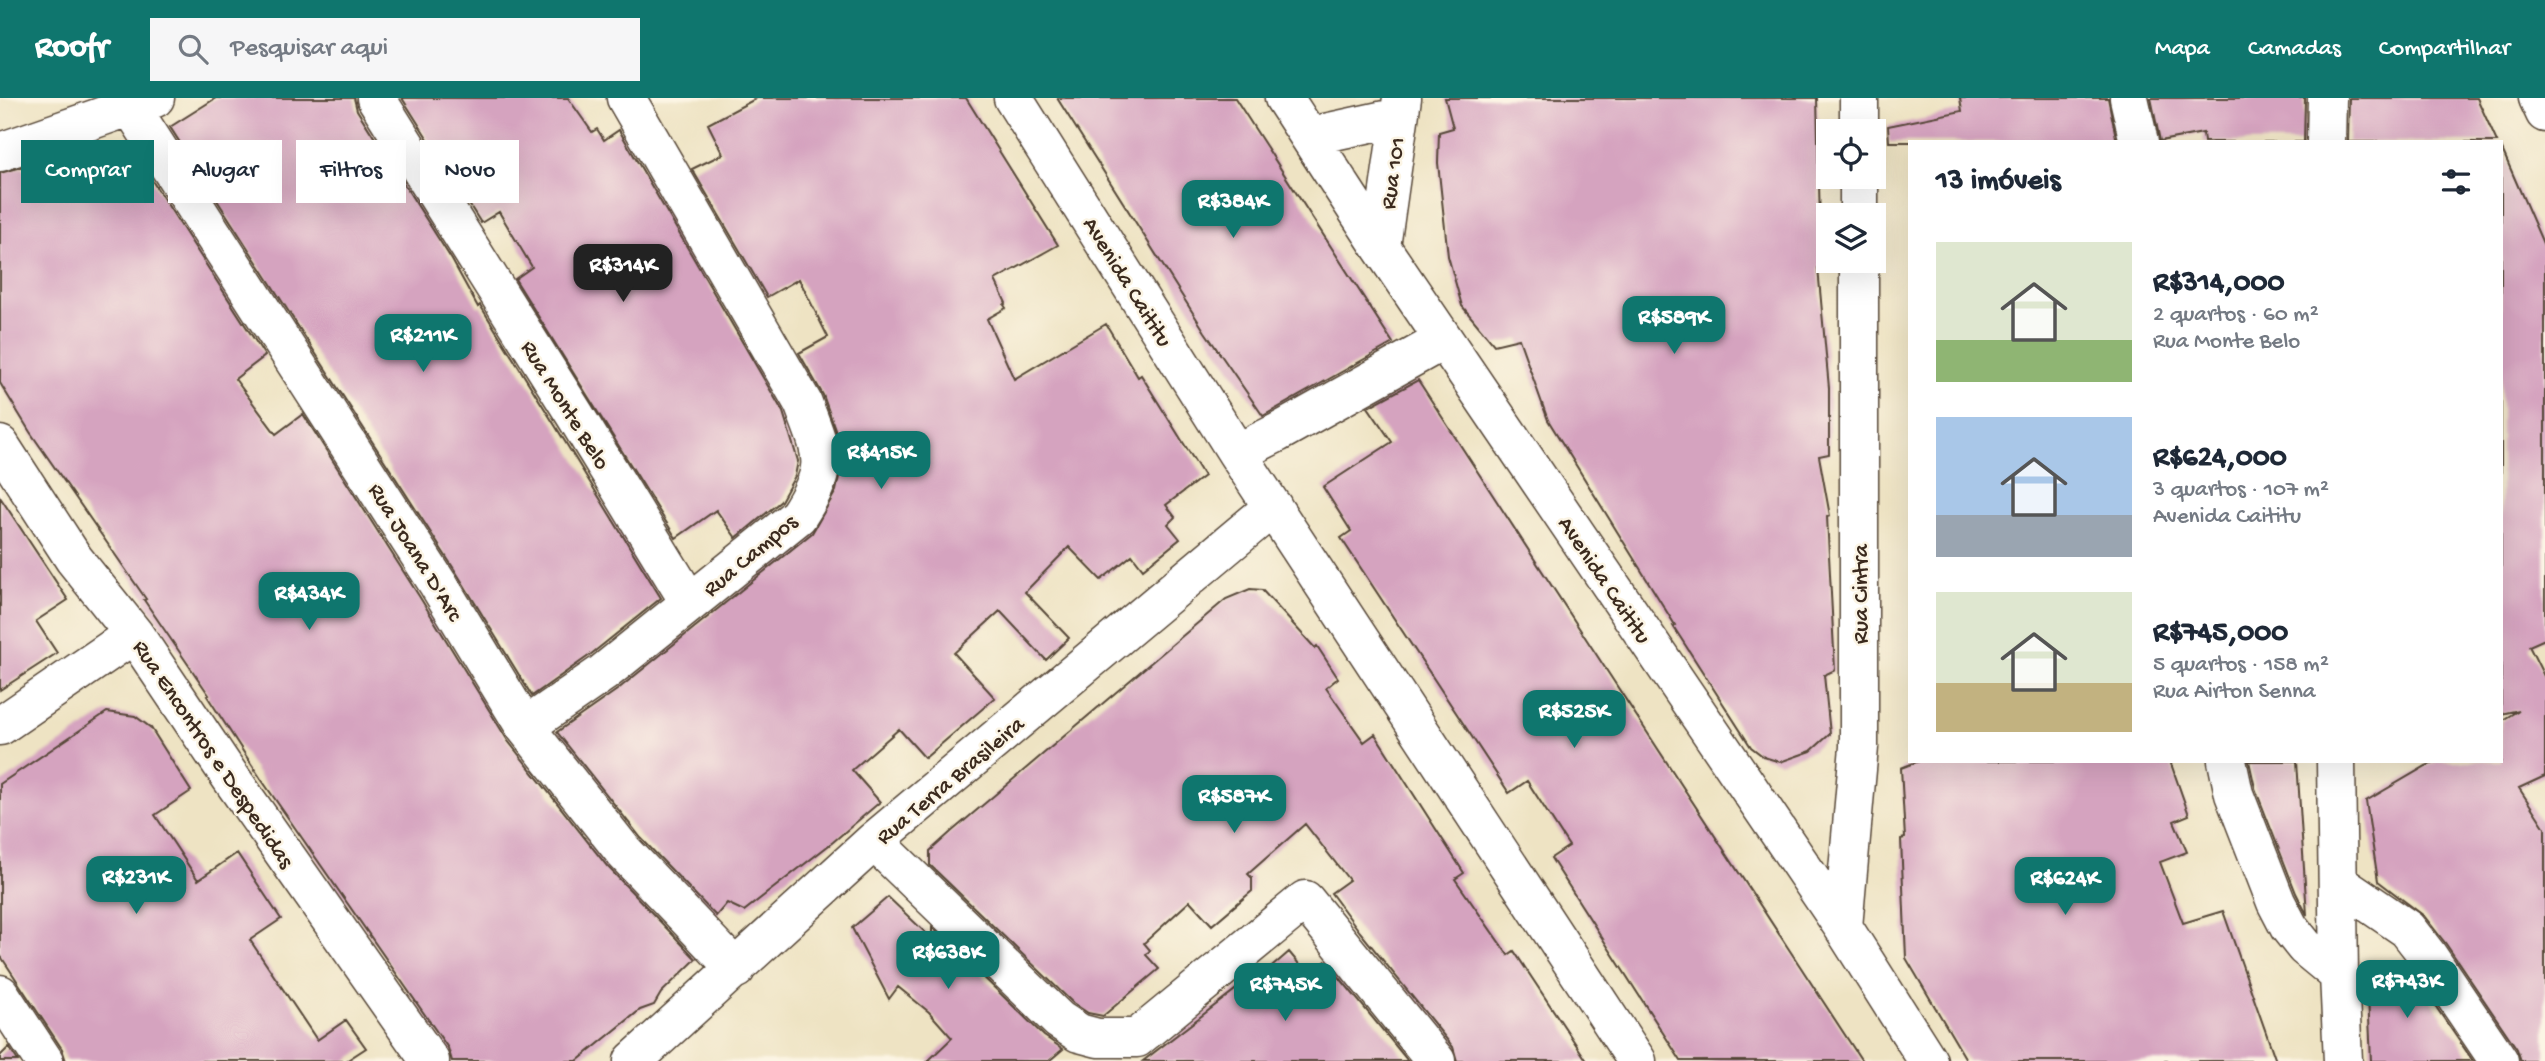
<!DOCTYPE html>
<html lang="pt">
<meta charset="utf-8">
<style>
body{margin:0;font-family:"Gochi Hand",sans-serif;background:#f6f6f7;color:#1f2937;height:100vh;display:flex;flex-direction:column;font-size:26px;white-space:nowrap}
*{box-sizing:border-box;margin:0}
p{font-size:23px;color:#747a83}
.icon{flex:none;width:38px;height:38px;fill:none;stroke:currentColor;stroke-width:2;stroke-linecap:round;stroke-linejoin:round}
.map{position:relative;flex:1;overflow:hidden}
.side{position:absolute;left:1908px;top:42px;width:595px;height:623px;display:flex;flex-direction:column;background:#fff;border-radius:0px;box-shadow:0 7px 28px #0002}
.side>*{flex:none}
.guide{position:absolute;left:21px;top:42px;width:665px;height:63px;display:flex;gap:14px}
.fabs{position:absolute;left:1816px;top:21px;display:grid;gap:14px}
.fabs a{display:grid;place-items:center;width:70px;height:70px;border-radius:0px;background:#fff;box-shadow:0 7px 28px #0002;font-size:35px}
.price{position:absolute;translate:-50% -60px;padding:0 16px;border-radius:14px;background:#0f766e;color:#fff;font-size:23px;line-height:46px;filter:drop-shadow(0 2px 4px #0008)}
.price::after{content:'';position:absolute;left:50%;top:42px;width:21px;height:16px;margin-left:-10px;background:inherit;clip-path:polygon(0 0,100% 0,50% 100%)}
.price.active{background:#222;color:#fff}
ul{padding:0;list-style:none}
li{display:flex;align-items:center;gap:21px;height:175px;padding:0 28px}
li span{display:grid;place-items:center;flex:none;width:196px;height:140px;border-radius:0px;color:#555}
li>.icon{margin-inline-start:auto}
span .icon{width:84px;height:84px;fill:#fffc;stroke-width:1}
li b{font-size:30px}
h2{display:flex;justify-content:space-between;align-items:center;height:84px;padding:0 28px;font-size:30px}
.pill{padding:0 24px;border-radius:0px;background:#fff;box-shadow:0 7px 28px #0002;font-size:24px;line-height:63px}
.pill.active{background:#0f766e;color:#fff}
header{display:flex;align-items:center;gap:42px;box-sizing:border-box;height:98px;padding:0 35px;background:#0f766e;color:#fff}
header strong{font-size:33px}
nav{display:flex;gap:38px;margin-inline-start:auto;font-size:24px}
.search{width:490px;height:63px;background:#f6f6f7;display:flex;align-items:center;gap:18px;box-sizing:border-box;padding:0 24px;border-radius:0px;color:#747a83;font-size:26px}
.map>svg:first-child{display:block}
</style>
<header>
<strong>Roofr</strong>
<div class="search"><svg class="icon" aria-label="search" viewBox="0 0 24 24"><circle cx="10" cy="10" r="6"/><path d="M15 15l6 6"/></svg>Pesquisar aqui</div>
<nav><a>Mapa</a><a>Camadas</a><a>Compartilhar</a></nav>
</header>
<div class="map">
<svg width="2545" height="963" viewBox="0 0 2545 963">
<rect width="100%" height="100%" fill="#fcf5e5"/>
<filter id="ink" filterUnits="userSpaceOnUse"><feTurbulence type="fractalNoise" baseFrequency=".0143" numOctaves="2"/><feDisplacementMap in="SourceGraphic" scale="14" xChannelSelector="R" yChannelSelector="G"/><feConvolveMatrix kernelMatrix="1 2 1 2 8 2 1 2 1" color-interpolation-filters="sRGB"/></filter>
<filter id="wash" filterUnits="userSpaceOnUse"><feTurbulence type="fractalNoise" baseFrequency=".00686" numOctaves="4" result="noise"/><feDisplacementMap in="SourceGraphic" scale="28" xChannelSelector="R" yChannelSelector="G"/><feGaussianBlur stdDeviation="1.57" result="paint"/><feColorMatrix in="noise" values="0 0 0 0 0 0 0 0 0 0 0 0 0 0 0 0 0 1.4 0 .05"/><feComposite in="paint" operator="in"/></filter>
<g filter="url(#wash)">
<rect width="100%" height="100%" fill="#eee3c3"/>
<g id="blocks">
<path fill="#d5a3bf" d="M216,0h138l3,12 95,150 26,47 2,-2 76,122 105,171 -71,57 -58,41 -76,-124 -286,-445z
M402,0h166l24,34 5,-3 7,11 15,-10 164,282 15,49 -3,15 -14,25 -45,37 -20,-28 -40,28 -161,-259 17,-12 -33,-55 -18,11z
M757,0h209l92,147 -63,35 11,23 -2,2 2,3 -19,11 27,60 92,-55 32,53 3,-2 63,101 -38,29 9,12 -7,7 12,15 -37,30 -11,-14 -31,25 -32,-33 -44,45 44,46 -23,22 -46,-49 -46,42 41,45 -70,60 -26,-29 -47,41 28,32 -47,40 -89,69 -17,-8 -11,13 -75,-78 -84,-106 60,-42 195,-157 24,-42 6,-28 -2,-20 -17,-48 -24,-42 29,-16 -29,-58 -32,18 -75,-128 31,-15 -15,-30z
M1057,0h178l158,245 -130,73 -58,-84z
M1445,0h372l4,169 -3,1 11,120v66l-10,2 11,60 -3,1 8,153 -11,5 6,59 -19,17 -31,11 -16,-5 -13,-10 -78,-121 2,-1 -127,-205 -29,-81 -25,6 -32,-39 -14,-50 -10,-93 1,-31 14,-4z
M1960,0h148l9,44h-228l-1,-16 74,-15z
M2151,0h154l-1,44h-100l-1,-9 -43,8z
M2349,0h128l20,44h-149z
M2501,49l44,101v391l-16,7 16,32v98l-26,12 26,40v233h-24l-4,-12 -71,-105 -22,-28 -46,-35 -12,-80 60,-35 13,-5h62v-40l18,-11 -18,4z
M85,56l21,27 34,-19 125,194 -30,23 41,55 27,-20 116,182 89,145 99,125 89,93 -35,34 -7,12 -14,5 -63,51h-125l-4,-13 -187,-269 -54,-83 2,-1 -65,-95 2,-1 -116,-167 -30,-49v-210l22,-6 15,23z
M1418,282l191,294 253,387h-181l-130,-203 18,-12 -42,-65 -18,12 -168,-255 10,-7 -28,-44 69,-45 -24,-35z
M0,399l68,103 -32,21 21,32 -57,37z
M1250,491l12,1 53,58 2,-2 21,32 -12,10 38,54 11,-8 89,139 -9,6 53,76 6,-4 73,110h-130l-4,-14 -93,-115 -29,-39 18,-13 -44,-56 -57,50 4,4v13l-40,34 -22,-24 -46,42 6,7 -4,5 13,14 -56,47 -15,-3 -15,-10 -143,-138v-14l21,-19 275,-233z
M107,614l28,4 16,12 40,63 -36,24 43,65 39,-27 44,66 -31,21 67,100 29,-20 20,28 -20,13h-280l-4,-12 -62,-94v-171z
M1919,663h251l19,54 -15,6 13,31 -27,10 23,61 40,-12 53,150h-309l-61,-103 -5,-119 4,-1 -4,-70z
M2249,663h48l10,154 -11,-22 -41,-105z
M888,799l44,42v-12l112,109 19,13 -14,12h-121l24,-23 -23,-26 -31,-25 -9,12 -37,-71z
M1289,854l20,24 17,-15 82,100h-265l96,-74 4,5z
M2404,862l6,9 63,92h-102l-4,-88z
M9,949l9,14h-18v-5z"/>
</g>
</g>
<g filter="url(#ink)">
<use href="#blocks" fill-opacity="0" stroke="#564637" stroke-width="2"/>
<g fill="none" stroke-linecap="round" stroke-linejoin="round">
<defs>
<path id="minor" d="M376,0l199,317 115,188
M1013,0l224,355 400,608
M1284,0l97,149 462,680 85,134
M2129,0l10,44
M2538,0l7,15
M131,9l307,477 87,143 99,125 112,117
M1859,33v-33
M1311,38l87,-19
M2326,44l1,-44
M0,54l155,-54
M1859,117v-38
M1381,149l21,-149
M0,347l74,114 60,75 97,144 199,283
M1237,355l40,-20 167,-93
M0,628l134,-92
M525,629l78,-54 195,-157c33,-51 25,-59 5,-113l-177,-305
M2227,663l7,33 42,108 13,25 16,20 34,28
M2336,663l3,214 4,86
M874,743l185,179 20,13 19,5h39l168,-138 131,161
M2338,784l69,47 21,27 71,105
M1843,829l16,-180v-486
M0,896l44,67
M633,963l241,-220 399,-334"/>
</defs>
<use href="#minor" stroke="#564637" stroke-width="41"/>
<use href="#minor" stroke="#fff" stroke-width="38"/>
</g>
</g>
<g text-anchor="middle" stroke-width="5" stroke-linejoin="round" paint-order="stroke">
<g font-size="23" fill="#3b2a1e" stroke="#fcf5e5">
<text transform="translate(1391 75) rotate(-82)" y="8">Rua 101</text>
<text transform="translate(1129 183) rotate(58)" y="8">Avenida Caititu</text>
<text transform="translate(567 306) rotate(58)" y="8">Rua Monte Belo</text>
<text transform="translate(417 453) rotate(58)" y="8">Rua Joana D'Arc</text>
<text transform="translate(749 456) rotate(-40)" y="8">Rua Campos</text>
<text transform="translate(1606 481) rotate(56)" y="8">Avenida Caititu</text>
<text transform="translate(1859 496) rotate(-90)" y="8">Rua Cintra</text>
<text transform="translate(215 655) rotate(56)" y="8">Rua Encontros e Despedidas</text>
<text transform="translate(949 681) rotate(-40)" y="8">Rua Terra Brasileira</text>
</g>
</g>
</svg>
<div class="fabs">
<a><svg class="icon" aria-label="locate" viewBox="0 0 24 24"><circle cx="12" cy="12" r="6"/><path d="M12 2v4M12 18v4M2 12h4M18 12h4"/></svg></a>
<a><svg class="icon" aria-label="layers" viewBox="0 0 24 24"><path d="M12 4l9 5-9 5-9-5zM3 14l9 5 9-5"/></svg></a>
</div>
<b class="price" style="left:1233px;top:142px">R$384K</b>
<b class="price active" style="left:623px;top:206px">R$314K</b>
<b class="price" style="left:1674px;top:258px">R$589K</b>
<b class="price" style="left:423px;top:276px">R$211K</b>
<b class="price" style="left:881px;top:393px">R$415K</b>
<b class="price" style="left:309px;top:534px">R$434K</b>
<b class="price" style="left:1574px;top:652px">R$525K</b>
<b class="price" style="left:1234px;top:737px">R$587K</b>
<b class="price" style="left:136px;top:818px">R$231K</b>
<b class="price" style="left:2065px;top:819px">R$624K</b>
<b class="price" style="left:948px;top:893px">R$638K</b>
<b class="price" style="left:2407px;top:922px">R$743K</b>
<b class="price" style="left:1285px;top:925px">R$745K</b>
<div class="guide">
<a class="pill active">Comprar</a>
<a class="pill">Alugar</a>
<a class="pill">Filtros</a>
<a class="pill">Novo</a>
</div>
<section class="side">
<h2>13 imóveis<svg class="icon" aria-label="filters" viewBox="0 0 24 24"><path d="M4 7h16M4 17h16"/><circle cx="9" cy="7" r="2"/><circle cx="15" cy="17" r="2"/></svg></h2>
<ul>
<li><span style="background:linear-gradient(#dfe7d0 70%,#8fb573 0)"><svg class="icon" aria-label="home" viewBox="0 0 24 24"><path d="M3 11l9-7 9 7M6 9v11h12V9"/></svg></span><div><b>R$314,000</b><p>2 quartos · 60 m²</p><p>Rua Monte Belo</p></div></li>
<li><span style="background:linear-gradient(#a9c7e8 70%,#9aa5b1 0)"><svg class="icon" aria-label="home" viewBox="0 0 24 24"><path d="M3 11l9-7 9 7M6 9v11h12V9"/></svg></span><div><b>R$624,000</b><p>3 quartos · 107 m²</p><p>Avenida Caititu</p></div></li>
<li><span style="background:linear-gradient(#dfe7d0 65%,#c2b280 0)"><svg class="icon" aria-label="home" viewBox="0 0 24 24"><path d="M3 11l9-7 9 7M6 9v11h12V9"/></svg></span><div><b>R$745,000</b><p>5 quartos · 158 m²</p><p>Rua Airton Senna</p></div></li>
</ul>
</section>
</div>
